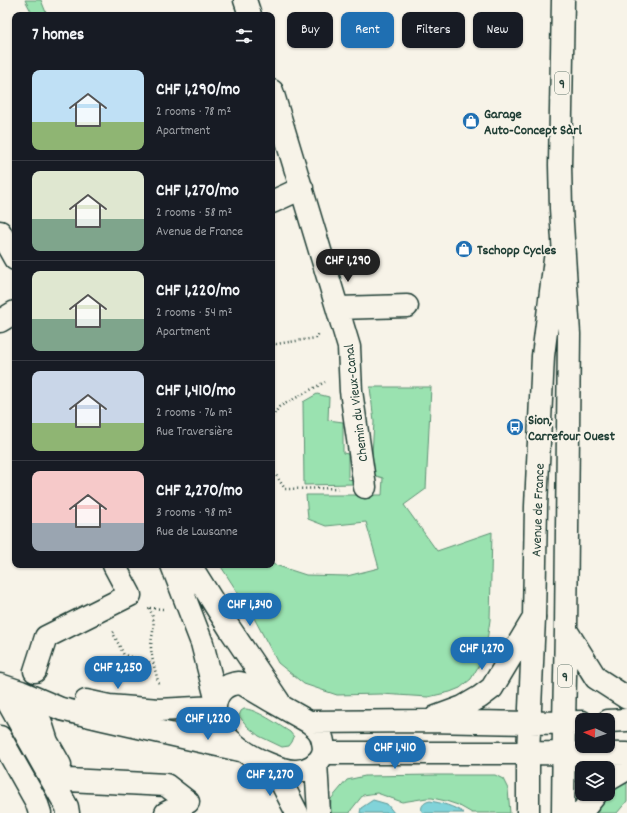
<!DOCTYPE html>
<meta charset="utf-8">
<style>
body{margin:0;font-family:Dekko,sans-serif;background:#20242c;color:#f1f3f6;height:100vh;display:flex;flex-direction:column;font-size:15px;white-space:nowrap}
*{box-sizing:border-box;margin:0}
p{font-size:13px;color:#9ea1a6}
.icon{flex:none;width:22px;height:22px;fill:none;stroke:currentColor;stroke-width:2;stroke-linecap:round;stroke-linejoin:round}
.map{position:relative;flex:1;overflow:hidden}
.drawer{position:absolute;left:12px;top:12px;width:263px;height:556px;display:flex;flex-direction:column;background:#171b24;border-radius:8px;box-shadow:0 1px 3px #0004}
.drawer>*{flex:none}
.top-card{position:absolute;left:287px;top:12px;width:280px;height:36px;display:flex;gap:8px}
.needle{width:26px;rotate:273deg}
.fabs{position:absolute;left:575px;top:713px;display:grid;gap:8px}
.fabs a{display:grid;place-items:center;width:40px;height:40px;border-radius:8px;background:#171b24;box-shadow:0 1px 3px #0004;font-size:20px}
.price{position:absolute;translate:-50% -34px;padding:0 9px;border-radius:14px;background:#1f6fb2;color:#fff;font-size:13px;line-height:26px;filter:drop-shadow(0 1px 2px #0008)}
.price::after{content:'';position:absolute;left:50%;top:24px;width:12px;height:9px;margin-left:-6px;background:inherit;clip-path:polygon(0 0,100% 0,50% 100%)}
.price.current{background:#222;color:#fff}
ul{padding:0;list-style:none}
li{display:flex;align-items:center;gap:12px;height:100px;padding:0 20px}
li+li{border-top:1px solid #363941}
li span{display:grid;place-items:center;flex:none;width:112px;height:80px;border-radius:8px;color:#555}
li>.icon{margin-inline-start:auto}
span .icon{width:48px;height:48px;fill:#fffc;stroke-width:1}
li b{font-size:17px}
h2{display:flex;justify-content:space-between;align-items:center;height:48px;padding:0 20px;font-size:17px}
.chip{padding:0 14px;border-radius:8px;background:#171b24;box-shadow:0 1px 3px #0004;font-size:14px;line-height:36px}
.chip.current{background:#1f6fb2;color:#fff}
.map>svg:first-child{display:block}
</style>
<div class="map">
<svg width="627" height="813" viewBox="0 0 627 813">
<rect width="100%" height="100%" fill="#f7f3e8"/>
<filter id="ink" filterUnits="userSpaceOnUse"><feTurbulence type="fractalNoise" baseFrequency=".025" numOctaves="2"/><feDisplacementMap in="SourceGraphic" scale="8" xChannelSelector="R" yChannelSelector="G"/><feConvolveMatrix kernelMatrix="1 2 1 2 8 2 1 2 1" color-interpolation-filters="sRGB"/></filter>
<g filter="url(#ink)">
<path fill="#9ae2b0" stroke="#5c9072" d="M25,0h16l6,15h-14z
M370,387h61l-5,102 -22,16 33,46 55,-19 -2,88 -5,35 -14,24 -11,9 -10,4 -22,5 -47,-3 -44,1 -33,-11 -26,-21 -24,-45 -34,-53h52v-1l34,11 41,1 32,-8 -13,-46 -40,4 -18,-7 -2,-24h76l1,-17 -13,-4 1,-4 3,-48z
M317,394l12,3 -1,23 15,2v31l5,1v25l5,1 1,4 -50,1 -1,-83z
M244,709c11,-1 36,17 46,23l4,5 -2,5 -3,4 -7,1 -23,-11 -11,-9 -9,-11 2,-5z
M435,775h60l8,4 5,10 2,24h-38l-14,-8 -12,-4 -14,-3h-5l-25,4 -25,-9 -14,2 -12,15 -1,3h-20l1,-14 16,-19 18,-4z
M627,783v18l-10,12h-20l8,-14 16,-14z"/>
<path fill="#81d3d9" stroke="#5a9797" d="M373,800l14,4 7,9h-34l1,-5z
M430,801c12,2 23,5 34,12h-41c-4,-6 1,-11 7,-12z"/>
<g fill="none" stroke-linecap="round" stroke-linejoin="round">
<defs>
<path id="minor" d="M245,0l5,15
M272,91l77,256 2,44 14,96
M272,202l30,-14
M0,232l15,27
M338,308l69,-2
M0,321l15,-9
M172,565l30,78 14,55
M190,565l40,64 49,73
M35,671l11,-34 84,-42 -16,-30
M239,683l4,1 27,16 39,22c4,3 10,8 12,13 2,5 4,14 2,19 -4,10 -16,17 -27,17 -13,1 -43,-13 -54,-21 -4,-3 -8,-6 -12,-10 -2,-2 -5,-3 -7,-6 -5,-7 -9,-19 -8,-28 2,-15 11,-22 24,-23z
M0,685l21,7 40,17 42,10 137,31
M0,688l67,119 1,6
M21,692l20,31 6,19 13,23
M86,701l23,5 50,4 56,-3
M436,717l27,-10 17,-10 12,-9 42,-70
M309,722l118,-1 102,2
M0,737l36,64 4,12
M323,753h205
M316,763l3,50
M273,766l24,47
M68,780l98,5 22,17 -22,11"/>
<path id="major" d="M566,630l30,48 31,20
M608,721l19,-1
M529,723l53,-1
M528,753l99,1
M608,780l19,-11
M528,813v-60l6,-135 2,-112 7,-150 12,-97
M563,813l1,-91 2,-92 3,-296 -8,-126 -1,-43 3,-165
M582,813l2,-4 12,-15"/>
</defs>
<use href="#minor" stroke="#1f3d34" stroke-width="25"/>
<use href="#major" stroke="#1f3d34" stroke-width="25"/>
<path stroke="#1f3d34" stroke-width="2.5" stroke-dasharray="1 3" stroke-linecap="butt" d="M272,343l4,1 40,-6 3,-5
M272,417l7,-10 46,-25
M272,469l13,20 56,-1
M149,608c9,16 2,25 2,40 1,13 5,25 8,37
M150,608l13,1
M114,632l-1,1 11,22 28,8"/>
<use href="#minor" stroke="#f7f3e8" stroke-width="22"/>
<use href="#major" stroke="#f7f3e8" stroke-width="22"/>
</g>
</g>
<defs>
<symbol id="shop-disc" viewBox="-11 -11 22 22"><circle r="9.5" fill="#1f6fb2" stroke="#f7f3e8"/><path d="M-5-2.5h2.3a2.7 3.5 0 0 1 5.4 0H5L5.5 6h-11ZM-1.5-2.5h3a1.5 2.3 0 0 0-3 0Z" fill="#fff"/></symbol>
<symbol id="bus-disc" viewBox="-11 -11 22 22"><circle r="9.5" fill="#1f6fb2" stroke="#f7f3e8"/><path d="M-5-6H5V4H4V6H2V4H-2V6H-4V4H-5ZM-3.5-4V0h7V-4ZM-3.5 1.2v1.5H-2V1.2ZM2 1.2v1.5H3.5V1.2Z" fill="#fff"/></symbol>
</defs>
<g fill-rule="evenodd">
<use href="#shop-disc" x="461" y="111" width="20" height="20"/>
<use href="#shop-disc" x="454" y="239" width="20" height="20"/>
<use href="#bus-disc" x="505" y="417" width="20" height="20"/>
</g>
<g text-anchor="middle" stroke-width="4" stroke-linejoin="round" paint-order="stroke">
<g fill="#f7f3e8" stroke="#60746a" stroke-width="1">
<rect x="555" y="72" width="14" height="22" rx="3"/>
<rect x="558" y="665" width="14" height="22" rx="3"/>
</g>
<g font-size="13" font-weight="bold" fill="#1f3d34">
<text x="562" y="88">9</text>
<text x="565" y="681">9</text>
</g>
<g font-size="14" font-weight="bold" fill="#1f3d34" stroke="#f7f3e8" text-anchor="start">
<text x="484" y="118">Garage<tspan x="484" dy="16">Auto-Concept Sàrl</tspan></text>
<text x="477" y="254">Tschopp Cycles</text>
<text x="528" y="424">Sion,<tspan x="528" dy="16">Carrefour Ouest</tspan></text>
</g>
<g font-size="14" fill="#1f3d34" stroke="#f7f3e8">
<text transform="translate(355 403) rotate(-97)" y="5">Chemin du Vieux-Canal</text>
<text transform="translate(537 510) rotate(-88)" y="5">Avenue de France</text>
</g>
</g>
</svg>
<div class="fabs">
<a><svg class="needle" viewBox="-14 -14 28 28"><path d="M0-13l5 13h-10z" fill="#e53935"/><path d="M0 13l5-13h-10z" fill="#9ea1a6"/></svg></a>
<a><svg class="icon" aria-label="layers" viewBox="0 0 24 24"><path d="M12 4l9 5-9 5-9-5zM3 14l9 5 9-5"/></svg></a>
</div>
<b class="price current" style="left:348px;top:283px">CHF 1,290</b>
<b class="price" style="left:250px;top:627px">CHF 1,340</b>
<b class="price" style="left:482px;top:671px">CHF 1,270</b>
<b class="price" style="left:118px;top:690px">CHF 2,250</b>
<b class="price" style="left:208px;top:741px">CHF 1,220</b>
<b class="price" style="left:395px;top:770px">CHF 1,410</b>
<b class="price" style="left:270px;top:797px">CHF 2,270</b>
<div class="top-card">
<a class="chip">Buy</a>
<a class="chip current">Rent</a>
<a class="chip">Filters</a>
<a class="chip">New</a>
</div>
<section class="drawer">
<h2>7 homes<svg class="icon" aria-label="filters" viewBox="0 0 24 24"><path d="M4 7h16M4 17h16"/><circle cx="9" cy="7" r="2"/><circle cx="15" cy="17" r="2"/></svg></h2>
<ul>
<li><span style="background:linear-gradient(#bfe0f5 65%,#8fb573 0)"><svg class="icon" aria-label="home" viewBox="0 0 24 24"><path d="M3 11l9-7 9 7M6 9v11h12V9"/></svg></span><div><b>CHF 1,290/mo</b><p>2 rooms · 78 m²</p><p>Apartment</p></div></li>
<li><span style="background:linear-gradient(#dfe7d0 60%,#7fa58c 0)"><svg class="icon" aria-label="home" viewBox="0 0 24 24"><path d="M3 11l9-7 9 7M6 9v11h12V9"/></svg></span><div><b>CHF 1,270/mo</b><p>2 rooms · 58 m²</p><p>Avenue de France</p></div></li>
<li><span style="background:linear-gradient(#dfe7d0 60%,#7fa58c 0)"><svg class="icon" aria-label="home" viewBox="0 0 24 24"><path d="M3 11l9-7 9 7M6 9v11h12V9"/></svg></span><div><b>CHF 1,220/mo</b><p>2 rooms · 54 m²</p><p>Apartment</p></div></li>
<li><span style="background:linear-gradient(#c9d6e8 65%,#8fb573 0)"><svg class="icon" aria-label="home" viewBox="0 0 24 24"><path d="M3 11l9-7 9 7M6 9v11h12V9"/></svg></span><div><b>CHF 1,410/mo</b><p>2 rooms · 76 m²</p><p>Rue Traversière</p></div></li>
<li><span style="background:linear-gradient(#f6c9c9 65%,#9aa5b1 0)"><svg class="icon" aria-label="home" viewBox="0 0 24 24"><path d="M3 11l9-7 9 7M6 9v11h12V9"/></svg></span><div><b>CHF 2,270/mo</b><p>3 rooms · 98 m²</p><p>Rue de Lausanne</p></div></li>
</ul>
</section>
</div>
